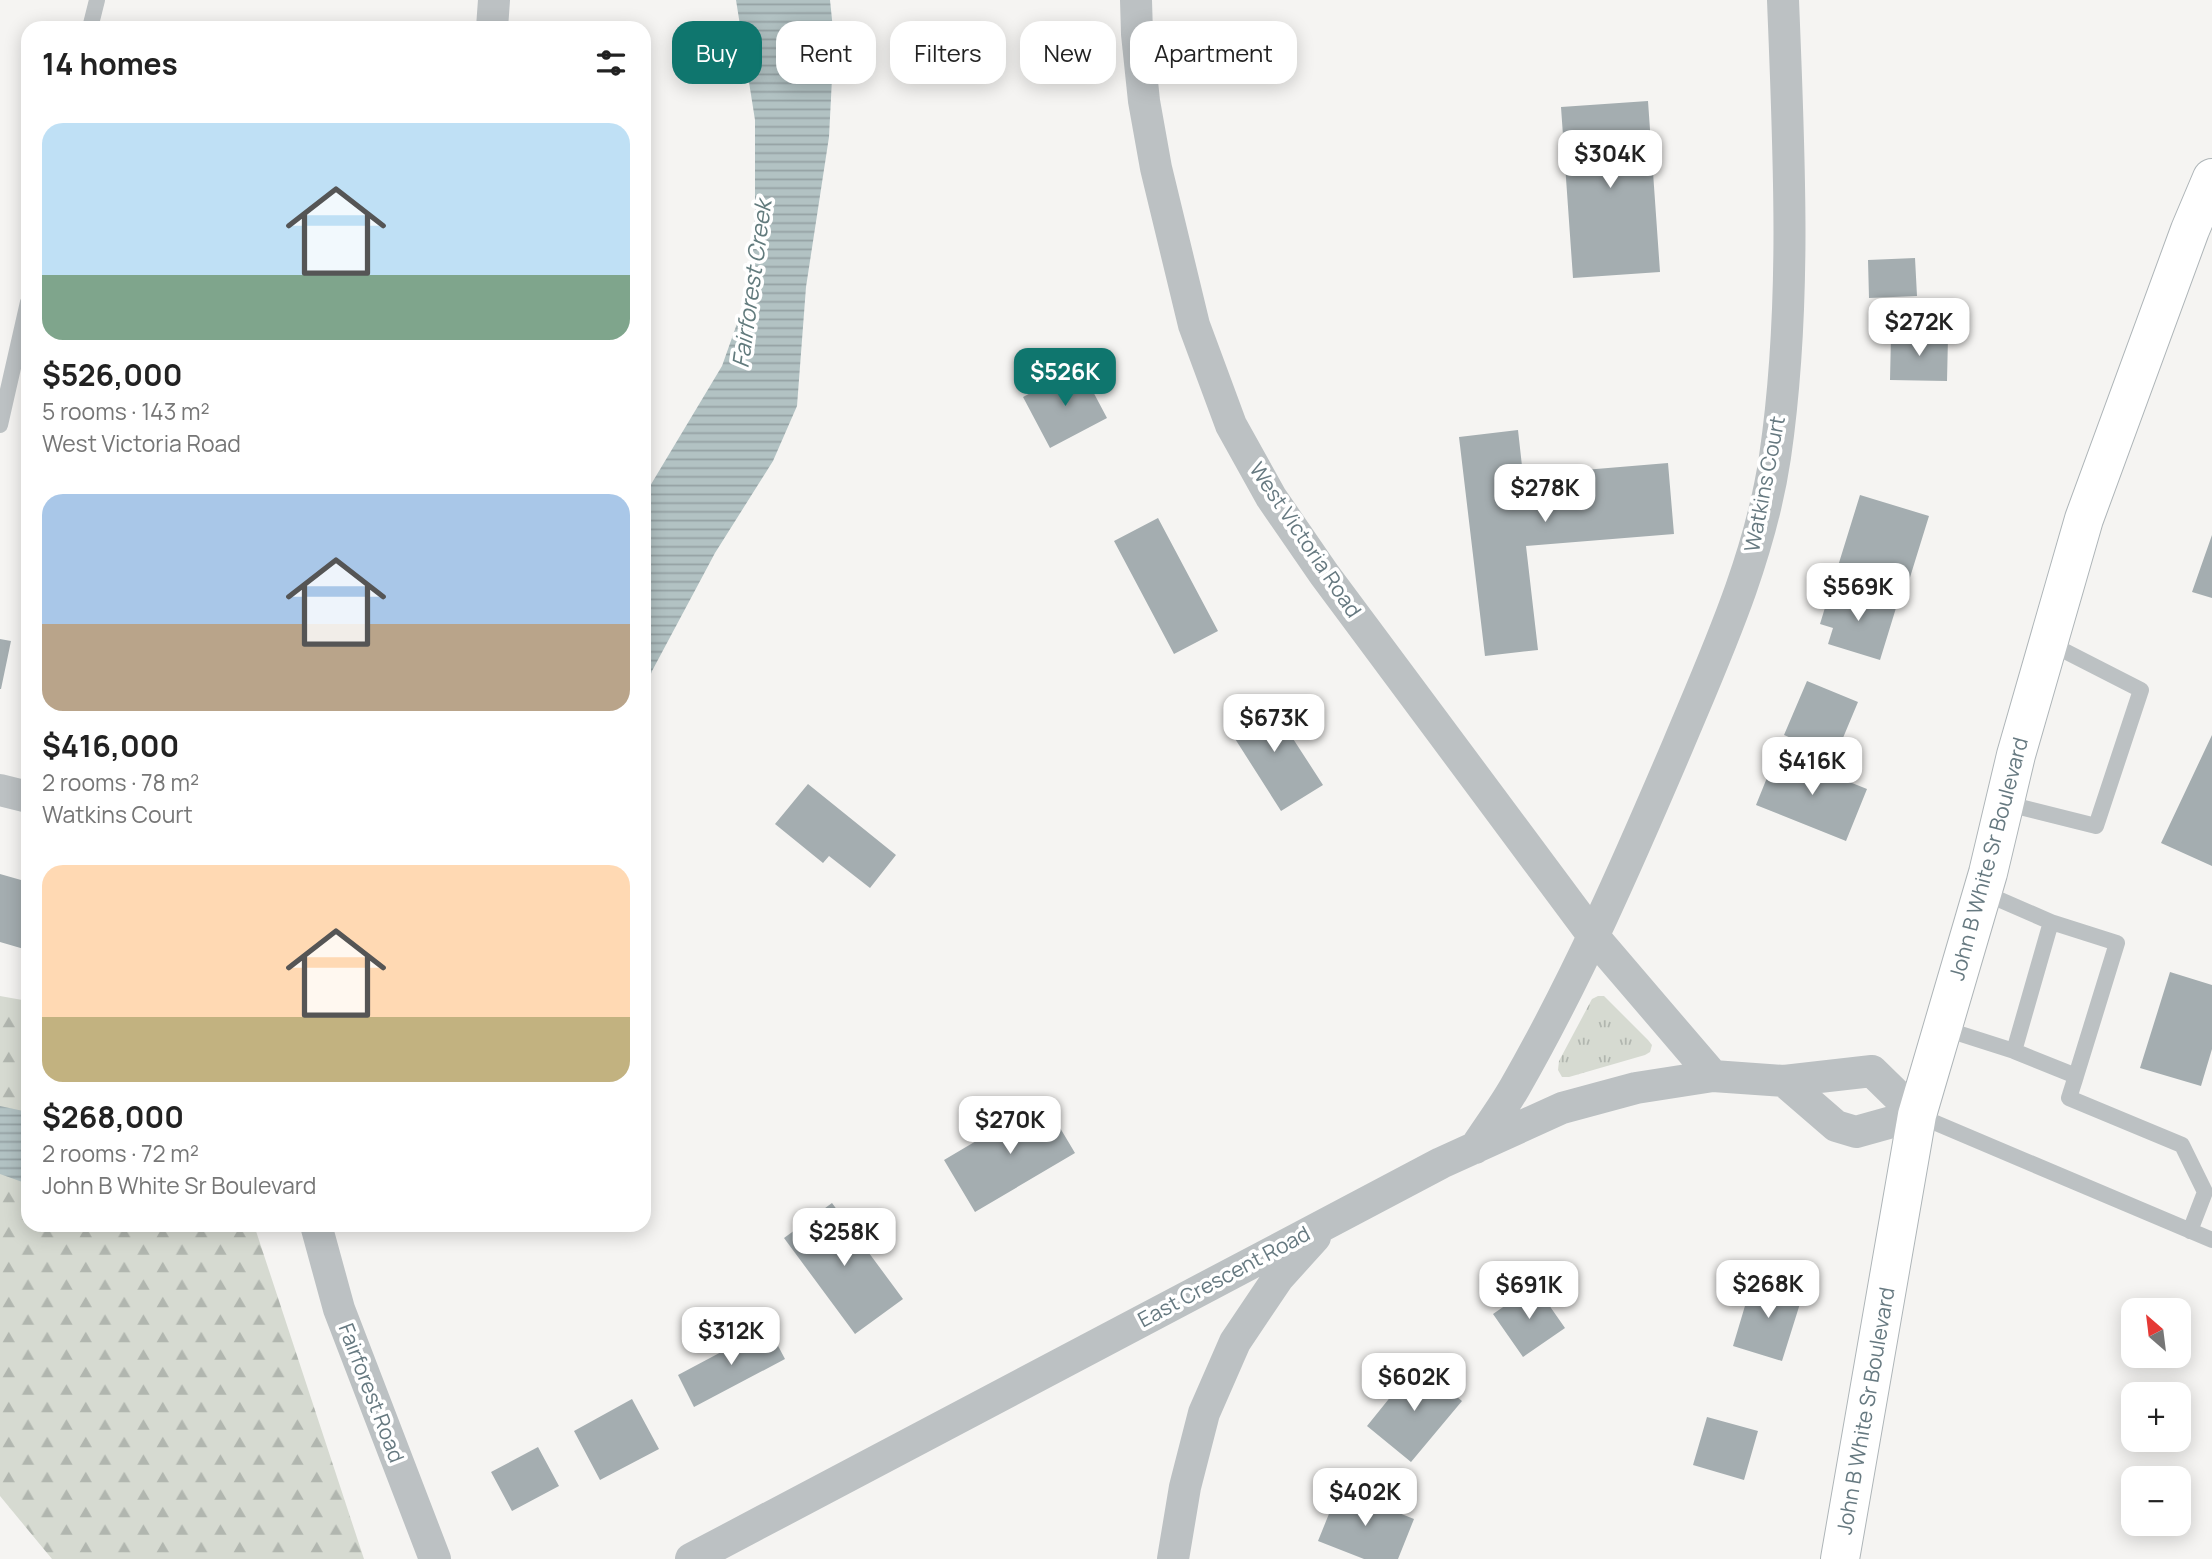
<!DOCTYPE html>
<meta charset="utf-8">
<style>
body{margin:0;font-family:Manrope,sans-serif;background:#f2f2f2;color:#222;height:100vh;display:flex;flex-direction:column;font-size:26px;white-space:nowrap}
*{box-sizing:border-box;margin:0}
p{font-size:23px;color:#767676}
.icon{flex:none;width:38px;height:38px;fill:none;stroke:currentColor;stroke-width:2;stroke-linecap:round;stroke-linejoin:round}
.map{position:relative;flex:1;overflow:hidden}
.sheet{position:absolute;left:21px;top:21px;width:630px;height:1211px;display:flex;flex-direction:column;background:#fff;border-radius:21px;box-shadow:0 4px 18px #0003}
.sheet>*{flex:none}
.banner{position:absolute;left:672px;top:21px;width:665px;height:63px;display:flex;gap:14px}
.needle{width:46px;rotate:332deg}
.controls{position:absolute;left:2121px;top:1298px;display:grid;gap:14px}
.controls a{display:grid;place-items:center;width:70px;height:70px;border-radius:14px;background:#fff;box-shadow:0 4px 18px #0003;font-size:35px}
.price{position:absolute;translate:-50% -60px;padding:0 16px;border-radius:14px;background:#fff;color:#222;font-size:23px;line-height:46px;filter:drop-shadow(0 2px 4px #0008)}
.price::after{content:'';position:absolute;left:50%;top:42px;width:21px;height:16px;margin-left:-10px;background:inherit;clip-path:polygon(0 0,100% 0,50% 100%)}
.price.current{background:#0f766e;color:#fff}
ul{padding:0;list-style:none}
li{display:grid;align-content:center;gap:14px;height:371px;padding:0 21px}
li span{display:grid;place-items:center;height:217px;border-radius:21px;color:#555}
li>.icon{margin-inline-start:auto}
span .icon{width:126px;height:126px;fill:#fffc;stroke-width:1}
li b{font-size:30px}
h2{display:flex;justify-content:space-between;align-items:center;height:84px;padding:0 21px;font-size:30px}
.pill{padding:0 24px;border-radius:21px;background:#fff;box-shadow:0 4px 18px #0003;font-size:24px;line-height:63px}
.pill.current{background:#0f766e;color:#fff}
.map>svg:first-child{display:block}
</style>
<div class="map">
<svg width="2212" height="1559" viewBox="0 0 2212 1559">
<defs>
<pattern id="grass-tufts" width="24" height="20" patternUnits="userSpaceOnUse" patternTransform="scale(1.75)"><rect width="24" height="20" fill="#d6dad1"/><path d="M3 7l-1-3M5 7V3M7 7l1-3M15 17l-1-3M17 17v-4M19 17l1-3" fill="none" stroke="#b1b6af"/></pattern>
<pattern id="forest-firs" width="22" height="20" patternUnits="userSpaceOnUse" patternTransform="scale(1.75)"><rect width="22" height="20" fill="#d6dad1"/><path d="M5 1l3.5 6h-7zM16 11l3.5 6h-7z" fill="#b1b6af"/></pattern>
<pattern id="water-rules" width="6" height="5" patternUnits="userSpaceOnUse" patternTransform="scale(1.75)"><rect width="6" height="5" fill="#b2c2c3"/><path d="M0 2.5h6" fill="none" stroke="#95a2a4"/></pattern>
</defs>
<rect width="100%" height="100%" fill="#f5f4f2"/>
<path fill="url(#grass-tufts)" d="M1598,996h6l44,44 4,5 -2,7 -5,3 -76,22h-7l-4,-7 1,-9 33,-62z"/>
<path fill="url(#forest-firs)" d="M0,996l28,5v224h226l110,334h-312l-52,-63z"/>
<path fill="url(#water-rules)" d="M736,0h94l4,39 -5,98 -23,150 -9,119 -24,55 -58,92 -63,118 -8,23v-198l78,-130 23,-65 10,-82v-99z
M0,1106l28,6v72l-28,-10z"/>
<path fill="#a4adb0" d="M1648,101l12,171 -87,6 -12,-171z
M1915,258l2,38 -48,2 -1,-38z
M1891,336l57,1 -1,44 -57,-1z
M1080,367l27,51 -57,30 -27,-51z
M1518,430l5,45 145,-12 6,71 -148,12 12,104 -53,6 -26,-219z
M1860,495l69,21 -22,71 -69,-21z
M1158,518l60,113 -44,23 -60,-113z
M2212,535v63l-20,-6z
M1831,588l65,20 -16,52 -52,-16 5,-16 -13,-4z
M0,639l11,2 -10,48h-1z
M1807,681l51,21 -23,55 -51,-22z
M1266,697l57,88 -42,26 -56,-88z
M2212,735v131l-51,-23z
M1777,753l90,36 -21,52 -90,-36z
M808,784l88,71 -26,33 -41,-32 -6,7 -48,-39z
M0,874l28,8v55l-4,12 -24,-7z
M2170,972l42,13v64l-11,37 -61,-18z
M1044,1101l31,52 -100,59 -31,-52z
M832,1203l71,96 -48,35 -71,-96z
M1753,1279l50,15 -21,67 -49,-15z
M1535,1285l30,43 -42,29 -30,-43z
M768,1327l17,32 -91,48 -16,-32z
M1417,1364l45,37 -51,61 -44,-36z
M632,1399l27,50 -59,31 -26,-49z
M1707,1417l51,14 -14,49 -51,-15z
M538,1447l21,39 -47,25 -21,-39z
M1339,1489l75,30 -16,40h-34l-46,-18z"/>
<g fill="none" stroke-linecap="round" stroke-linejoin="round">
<defs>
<path id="secondary" d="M1840,1559l77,-444 71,-242 28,-118 68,-236 106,-289 22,-52"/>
</defs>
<use href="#secondary" stroke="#aeb5b8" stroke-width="40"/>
<path stroke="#bcc1c3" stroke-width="16" d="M90,28l7,-28
M0,425l28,-123
M2004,803l92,23 45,-136 -92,-47
M1942,1028l72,23 62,25 41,-133 -66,-21 -69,-30
M2014,1051l37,-129
M2076,1076l-7,22 113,47 23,47 -15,39
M1917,1115l295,125"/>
<path stroke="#bcc1c3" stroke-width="32" d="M1136,0l1,34 7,67 12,67 38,157 37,100 40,72 53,77 270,363 119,139
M492,28l2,-28
M0,790l28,7
M1475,1148c13,-20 28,-40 40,-61 63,-110 113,-225 163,-342 39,-93 82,-187 97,-288 22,-151 14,-305 8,-457
M316,1225l23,84 96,250
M691,1559l750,-396 121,-55 74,-20 77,-12 71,5 88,-10 45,44 -61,17 -20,-6 -52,-45
M1173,1559l12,-72 19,-74 31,-71 43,-64 37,-41"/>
<use href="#secondary" stroke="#fff" stroke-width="38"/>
</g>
<g text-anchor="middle" stroke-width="7" stroke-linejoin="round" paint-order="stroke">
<g font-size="21" fill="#667980" stroke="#fff">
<text transform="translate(1765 484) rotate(-79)" y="7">Watkins Court</text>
<text transform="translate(1305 540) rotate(56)" y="7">West Victoria Road</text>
<text transform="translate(1989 859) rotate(-75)" y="7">John B White Sr Boulevard</text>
<text transform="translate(1224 1277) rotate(-28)" y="7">East Crescent Road</text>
<text transform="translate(371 1393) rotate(69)" y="7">Fairforest Road</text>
<text transform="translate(1866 1411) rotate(-80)" y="7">John B White Sr Boulevard</text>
</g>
<g font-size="23" font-style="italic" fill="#627b7d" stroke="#fff">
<text transform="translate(752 284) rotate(-82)" y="8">Fairforest Creek</text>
</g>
</g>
</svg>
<div class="controls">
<a><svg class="needle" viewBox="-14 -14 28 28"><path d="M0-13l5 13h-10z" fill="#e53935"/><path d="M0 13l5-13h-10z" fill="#767676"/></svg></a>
<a>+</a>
<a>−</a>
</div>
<b class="price" style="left:1610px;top:190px">$304K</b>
<b class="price" style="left:1919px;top:358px">$272K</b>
<b class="price current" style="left:1065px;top:408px">$526K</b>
<b class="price" style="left:1545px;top:524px">$278K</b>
<b class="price" style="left:1858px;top:623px">$569K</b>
<b class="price" style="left:1274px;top:754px">$673K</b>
<b class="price" style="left:1812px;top:797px">$416K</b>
<b class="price" style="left:1010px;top:1156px">$270K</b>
<b class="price" style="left:844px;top:1268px">$258K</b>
<b class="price" style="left:1768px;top:1320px">$268K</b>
<b class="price" style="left:1529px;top:1321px">$691K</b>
<b class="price" style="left:731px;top:1367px">$312K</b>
<b class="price" style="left:1414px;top:1413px">$602K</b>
<b class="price" style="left:1365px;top:1528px">$402K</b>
<div class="banner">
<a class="pill current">Buy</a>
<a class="pill">Rent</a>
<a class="pill">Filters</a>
<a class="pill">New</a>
<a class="pill">Apartment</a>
</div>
<section class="sheet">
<h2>14 homes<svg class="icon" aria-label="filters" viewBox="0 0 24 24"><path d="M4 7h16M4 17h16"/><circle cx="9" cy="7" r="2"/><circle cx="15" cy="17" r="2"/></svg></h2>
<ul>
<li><span style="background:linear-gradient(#bfe0f5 70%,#7fa58c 0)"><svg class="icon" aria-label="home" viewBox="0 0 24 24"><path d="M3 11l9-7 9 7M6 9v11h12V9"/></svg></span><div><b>$526,000</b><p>5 rooms · 143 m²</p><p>West Victoria Road</p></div></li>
<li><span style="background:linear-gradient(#a9c7e8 60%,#b9a48a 0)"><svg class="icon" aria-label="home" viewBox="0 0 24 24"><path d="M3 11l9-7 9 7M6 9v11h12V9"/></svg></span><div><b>$416,000</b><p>2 rooms · 78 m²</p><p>Watkins Court</p></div></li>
<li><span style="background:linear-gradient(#ffd9b3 70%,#c2b280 0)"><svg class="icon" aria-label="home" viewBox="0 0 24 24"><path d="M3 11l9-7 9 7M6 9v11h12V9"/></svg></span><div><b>$268,000</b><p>2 rooms · 72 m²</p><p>John B White Sr Boulevard</p></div></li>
</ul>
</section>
</div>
